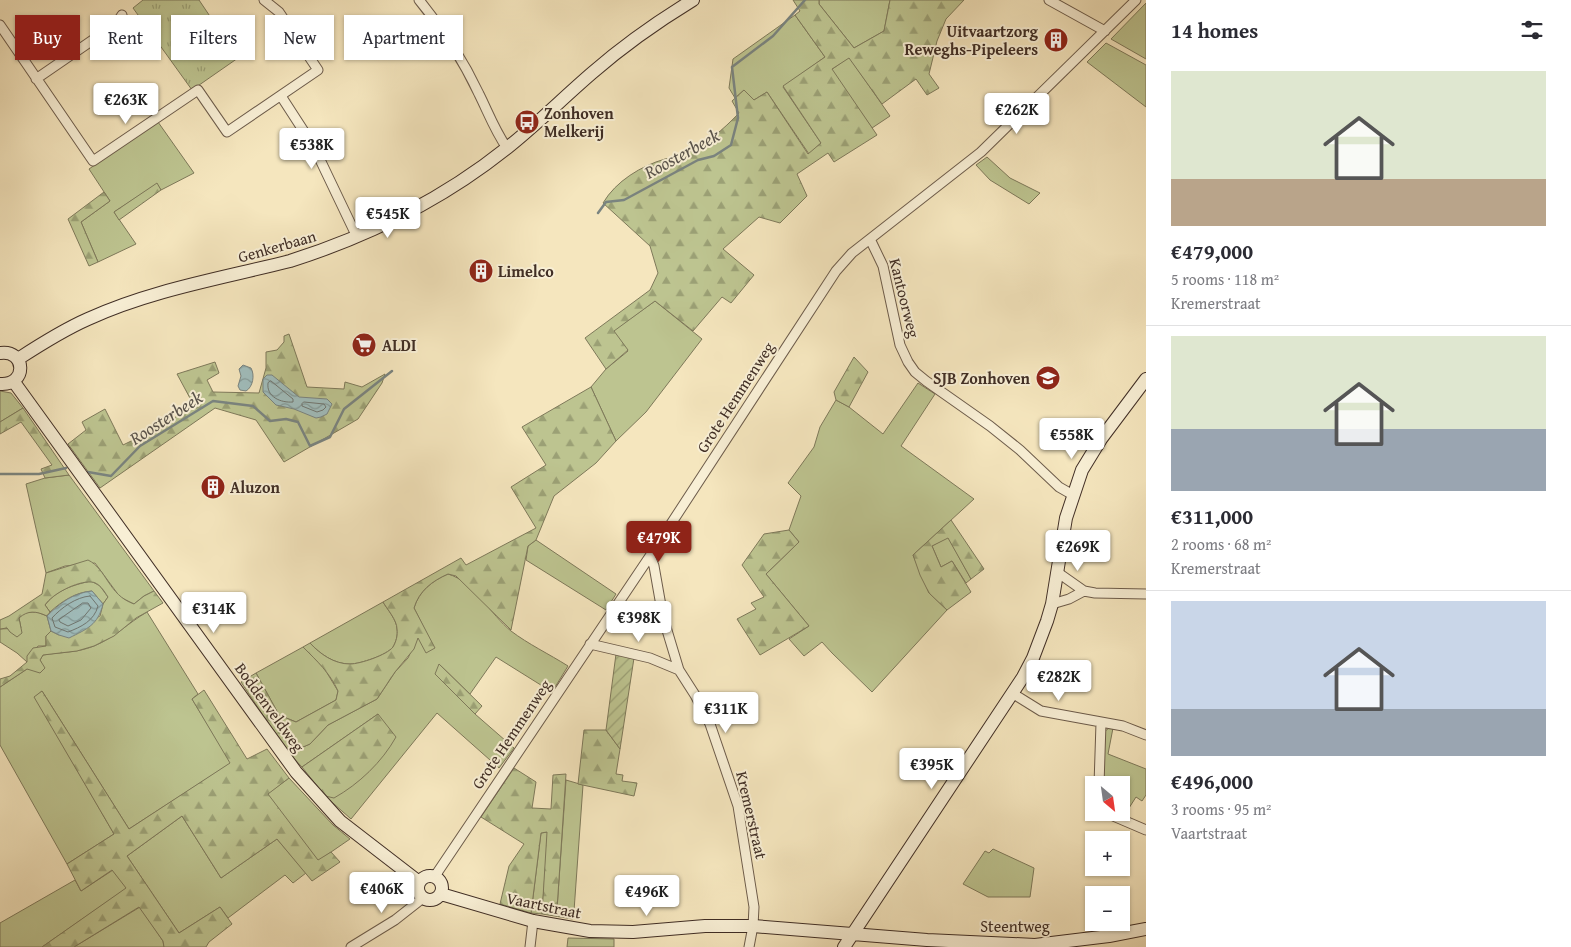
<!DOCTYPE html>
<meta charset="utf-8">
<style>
body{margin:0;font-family:"Gentium Book Plus",serif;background:#f2f2f3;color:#2b2b33;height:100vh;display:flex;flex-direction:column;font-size:19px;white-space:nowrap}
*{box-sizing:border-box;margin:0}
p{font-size:16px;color:#7c7c81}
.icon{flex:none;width:28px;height:28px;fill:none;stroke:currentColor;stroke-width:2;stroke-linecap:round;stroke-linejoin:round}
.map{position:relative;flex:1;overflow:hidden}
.panel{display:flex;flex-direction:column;background:#fff;width:425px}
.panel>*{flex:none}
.hud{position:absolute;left:15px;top:15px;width:475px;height:45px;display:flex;gap:10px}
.needle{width:32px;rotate:151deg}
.tools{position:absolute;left:1085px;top:776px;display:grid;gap:10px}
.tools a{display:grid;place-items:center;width:45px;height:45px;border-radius:0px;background:#fff;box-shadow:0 1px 4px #0004;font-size:25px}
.price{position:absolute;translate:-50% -42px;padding:0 11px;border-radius:5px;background:#fff;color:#222;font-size:16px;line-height:32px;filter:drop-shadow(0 1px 2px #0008)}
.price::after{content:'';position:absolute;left:50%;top:30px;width:15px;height:11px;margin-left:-8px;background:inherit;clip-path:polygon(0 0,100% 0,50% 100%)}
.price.selected{background:#8f2418;color:#fff}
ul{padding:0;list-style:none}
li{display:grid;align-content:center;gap:10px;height:265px;padding:0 25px}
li+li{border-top:1px solid #e1e1e2}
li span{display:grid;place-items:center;height:155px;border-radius:0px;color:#555}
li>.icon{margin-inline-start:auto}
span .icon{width:90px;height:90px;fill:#fffc;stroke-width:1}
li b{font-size:21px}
h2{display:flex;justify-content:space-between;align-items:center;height:60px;padding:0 25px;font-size:21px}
.pill{padding:0 18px;border-radius:0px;background:#fff;box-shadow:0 1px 4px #0004;font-size:18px;line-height:45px}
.pill.selected{background:#8f2418;color:#fff}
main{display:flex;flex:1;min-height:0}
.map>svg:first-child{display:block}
</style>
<main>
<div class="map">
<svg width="1146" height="947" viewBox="0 0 1146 947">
<defs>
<pattern id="forest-firs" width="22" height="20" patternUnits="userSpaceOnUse" patternTransform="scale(1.25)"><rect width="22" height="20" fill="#bdc490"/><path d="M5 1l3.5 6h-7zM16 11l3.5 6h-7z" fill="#9ba075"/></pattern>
<pattern id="park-tufts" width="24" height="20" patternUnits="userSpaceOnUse" patternTransform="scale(1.25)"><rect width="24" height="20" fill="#bdc490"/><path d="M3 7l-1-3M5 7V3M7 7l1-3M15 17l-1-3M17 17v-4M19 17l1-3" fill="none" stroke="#9ba075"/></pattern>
<pattern id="garden-furrows" width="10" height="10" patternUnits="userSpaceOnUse" patternTransform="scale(1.25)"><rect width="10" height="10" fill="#bdc490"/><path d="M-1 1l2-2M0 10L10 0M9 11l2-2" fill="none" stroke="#9ba075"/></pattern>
<pattern id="water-waves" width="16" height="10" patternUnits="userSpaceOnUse" patternTransform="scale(1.25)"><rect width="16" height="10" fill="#a0bdbc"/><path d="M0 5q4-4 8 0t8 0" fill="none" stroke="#849a99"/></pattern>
</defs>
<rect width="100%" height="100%" fill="#f5e6be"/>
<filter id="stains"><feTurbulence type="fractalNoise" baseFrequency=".004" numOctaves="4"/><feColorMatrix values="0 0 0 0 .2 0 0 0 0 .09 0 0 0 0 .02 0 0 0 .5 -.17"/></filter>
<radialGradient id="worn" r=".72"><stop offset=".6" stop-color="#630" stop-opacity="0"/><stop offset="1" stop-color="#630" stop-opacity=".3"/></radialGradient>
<path fill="#bdc490" stroke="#7e795a" d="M819,0h71l-6,31 -30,17 -35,-44z
M1146,3v56l-35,-20z
M795,15l30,42 -42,30 38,56 -12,11 -42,-62 -13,8 -10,-10 -9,8 -6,-10 4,-29z
M1106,43l40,22v42l-59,-45z
M849,57l41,59 -18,12 -41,-58z
M158,122l36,51 -33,17 -4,-6 -43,28 22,32 -38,18 -17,-40 29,-21 -21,-32z
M987,157l23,21 30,15 -11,11 -39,-24 -14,-15z
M655,301l47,38 -56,73 -30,29 -25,-54 15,-18 22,-18 -15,-20z
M918,383l17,11 -34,52 73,53 -61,56 16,38 18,17 -75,82 -40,-39 -10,-11 -18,14 -15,-17 20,-13 -43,-52 33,-32 -10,-12 12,-34 -13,-13 26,-36 6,-20 16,-27 13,7 34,27z
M0,391l11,2 12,15 -23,14z
M69,475l85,116 -10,5 -10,8 -14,-7 -25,-34 -30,3 -19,7 -20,-89 19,-6z
M948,537l23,42 -5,4 -14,-22 -11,6 -9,-21z
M536,540l80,54 -10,16 -80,-50 2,-14z
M448,574c25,7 43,41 63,57 17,13 38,23 57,35l-16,26 -56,-35 -26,37 -31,-30 36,50 39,34 -15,20 -62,-55 -86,106 -26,-23 53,-82 -76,53 -16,-17h10l14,-6 18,-19 49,-26 18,-27 13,-14 10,-21 16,11 -20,-40c5,-17 18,-27 34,-34z
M91,581l9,5 8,11 -5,7 -11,-13c-16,1 -30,10 -42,21l-5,-7c11,-15 28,-20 46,-24z
M383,602c4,7 14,18 14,27 1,6 -1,13 -4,18 -6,8 -33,17 -43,17 -16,0 -30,-10 -40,-21z
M25,612h12l10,4 4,15 -5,5v10h-8l-11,16 -10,-9 -17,-11v-13l21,-1 -2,-10z
M147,612l51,82 -6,5 39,64 -102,66 -87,-138 -7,6 79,137 -47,30 -67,-119v-58l27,-18 14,-7 -1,-2 3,-5c17,-3 34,-2 51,-9 20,-8 34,-23 53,-34z
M303,647l21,21 14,23 -2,9 -40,22 -17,-7 -23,-42z
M1109,728h4l-5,26 38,15v26l-4,6 -6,-4 -7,11 -8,4v-27h-19l2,-53z
M289,778l44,47 17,14 -32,22 -51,-67z
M566,780l17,5 -9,126 -17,-2z
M182,816l39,62 56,-39 29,34 -13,10 -8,-8 -57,43 -8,-11 -41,26 -52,-77z
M548,832l-6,82 -11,-1 10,-80z
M993,849l41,19 -4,29h-42l-25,-13 22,-33 4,2z
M113,870l14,18 -85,59h-42v-24l75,-43 6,11z
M140,907l23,34 1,6h-90z
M568,938l46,1v8h-47z"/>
<path fill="url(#forest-firs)" stroke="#7e795a" d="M793,0h26v4l35,44 30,-17 6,-31h74l-18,19 -9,22 -8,33 10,14 -12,7 -11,-16 -34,25 -33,-46 -17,11 45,66 -43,27 -6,-9 -31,21 10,22 -27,27 -21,-6 -36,32 31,26 -23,28 -9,-6 -29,34 -38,-30 -41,30 14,19 -22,19 -21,-31 65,-48 8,-17 -8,-27 -47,-43c13,-22 38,-37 62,-44 6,-1 13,-1 19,-4 20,-9 40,-26 55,-42l-7,-12 12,-11 10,10 13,-8 41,62 13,-11 -38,-57 42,-29 -30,-42 5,-4z
M157,183l4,7 -42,30 -5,-8z
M104,192l6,9 -29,21 17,40 -9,4 -21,-47z
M289,334l18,53 37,2 1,-7 17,5 23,-13 -3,9 -24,36 -74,43 -28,-42 -41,-12 -115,80 -32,-44 18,-14 -4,-8 23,-13 18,36 49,-24 19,-21 -14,-26 38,-12 4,11 -12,7 6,12 46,1 7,-25v-16l11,-2 7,-8v-6z
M854,357l14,15 -19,35 -13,-7 -2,-8z
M591,387l25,54 -20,22 -42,33 -18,44 -8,6 -17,84 -55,-54 -8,-2c-16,7 -29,17 -34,34l21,40 -9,5 -8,-15 -4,11 -19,23 -18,27 -49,26 -18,19 -14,6h-10l-45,-68 15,-9 23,42 17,7 40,-22 2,-9c-8,-18 -21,-30 -35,-44l7,-4c10,11 24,21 40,21 10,0 37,-9 43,-17 3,-5 5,-12 4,-18 0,-9 -10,-20 -14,-27l78,-44 5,7 70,-37 -25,-41 35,-22 -24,-38z
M23,408l46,67 -24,3 -4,-9 11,-4 -31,-43 -21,12v-12z
M951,520l33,49 -13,10 -23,-41 -16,8 9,21 11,-6 19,31 -24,18 -18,-17 -9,-18 -7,-20z
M789,530l10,12 -33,32 43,52 -49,29 -23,-36 19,-10 -5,-6 13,-6 -22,-32 22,-31z
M88,560c19,9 20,35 46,44l10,-8 10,-5 9,12 -27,15 -22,18 -20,10 -17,5 -34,4 -3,5 5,8 -5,5 -13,-4 -27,18v-8l10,-3 17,-14v-6l6,-8 13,-2v-10l5,-5 8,4 41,-19 3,-12 5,-7c-4,-6 -9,-15 -17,-15 -14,-1 -39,12 -46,23l5,7 -3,4c-11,-5 -19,-6 -28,2l3,15 -5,4 -7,-5 -3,-4 -7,1v-9l9,-4 33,-22 4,-21z
M439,664l43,42 -7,8 -40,-40z
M204,690l43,69 20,-10 22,29 -21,16 50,66 13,-8 9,10 -28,19 -35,-42 -56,39 -39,-62 -55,40 52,77 41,-26 12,17 -23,18 -3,5h-42l-1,-6 -24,-34 -65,40h-32l84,-59 -14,-18 -31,21 -14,-27 47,-30 -80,-137 8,-6 87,138 101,-66 -38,-64z
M378,714l18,23c-14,25 -37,47 -62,61l-9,-2 -23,-29z
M584,730h22l14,19 -4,25 7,1 -1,6 15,2 -3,13 -56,-12z
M514,768l22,14 -4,26 19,1 2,-34 13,-1 -9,135 17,2 -1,8 -31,-5 5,-82 -6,1 -10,80 -31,-9 9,-38 15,-22 -43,-27z"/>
<path fill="url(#park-tufts)" stroke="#7e795a" d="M143,0h56l39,58 -46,32 -59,-82z"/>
<path fill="url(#garden-furrows)" stroke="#7e795a" d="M616,654l18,4 -14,91 -14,-19z"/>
<path fill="url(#water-waves)" stroke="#7a8480" d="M243,365l8,3c4,7 2,19 -5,23l-6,-1 -2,-4 3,-10 -2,-7z
M267,375h5l27,22 28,2 5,5 -5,10 -6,3 -5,1 -22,-9 -18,-4 -13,-13v-13z
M92,591l11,13c-5,21 -16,25 -34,34l-10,-3 -8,-4 -4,-15c13,-13 26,-23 45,-25z"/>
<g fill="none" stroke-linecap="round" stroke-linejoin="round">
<path stroke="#707670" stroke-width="1" d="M271,381l22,18v3c-12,1 -27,-5 -25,-19z
M304,402l20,2 2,3 -3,3 -6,2 -15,-6v-2z
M90,596l8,10c-4,15 -17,21 -30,26l-13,-5 -3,-9c9,-10 24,-21 38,-22z
M83,603h5l3,5 -10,12 -13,6 -8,-4 -1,-2z"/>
<path stroke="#7a8480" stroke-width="2.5" d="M598,213l8,-11 18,-2 74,-40 16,-4 17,-11 7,-27 -6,-51 41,-31 32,-36
M88,472l23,4 29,-30 73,-45 40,5 17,15 16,-2 12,3 12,24 20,-9 14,-28 48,-38
M0,474h39l27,-6"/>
<defs>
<path id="street" d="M419,0c24,29 44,60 60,94 9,18 16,37 28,54
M1049,0l56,31
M0,25l93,136 105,-71 29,42 91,-62 -39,-58 -15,-12
M36,79l80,-55 6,-9
M281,96l33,51 43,90
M870,239l13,27 17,79 8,17 7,10 11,9 64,45 30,24 39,37 14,8
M650,556l4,10 9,51 16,53 16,25 15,29 28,82 16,101 -1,19 -4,21
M1057,572l27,19 11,2 51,1
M1052,604l17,-5 15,-8
M590,644l60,14 29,12
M1012,693l29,18 82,15 23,9
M1099,785l2,-62
M1104,812l42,18
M435,876l215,-320 186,-285 16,-18 129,-101 155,-152
M351,947l44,-27 28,-22
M530,947l3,-26"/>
<path id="secondary" d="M0,353c26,-4 28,33 0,31
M18,359c23,-15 45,-29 70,-40 63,-29 135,-41 202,-58 79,-25 152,-61 217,-113 29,-23 56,-50 85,-75 31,-27 65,-51 101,-73
M14,382l282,390 44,49 79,61
M418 888a12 12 0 1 1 24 0a12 12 0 1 1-24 0Z
M441,894l92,27 57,10 43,1 72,-6h48l174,14 108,5 74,-9 37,-7
M844,947l179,-270 10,-19 14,-37 5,-17 14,-86 16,-48 19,-31 45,-60"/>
</defs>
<use href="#street" stroke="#6d5c4b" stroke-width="11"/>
<use href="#secondary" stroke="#402e25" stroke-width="14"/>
<use href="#street" stroke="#f8efd5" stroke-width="9"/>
<use href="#secondary" stroke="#f8efd5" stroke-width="12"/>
</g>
<defs>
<symbol id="building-disc" viewBox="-11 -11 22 22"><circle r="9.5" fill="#8f2418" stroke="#f8efd5"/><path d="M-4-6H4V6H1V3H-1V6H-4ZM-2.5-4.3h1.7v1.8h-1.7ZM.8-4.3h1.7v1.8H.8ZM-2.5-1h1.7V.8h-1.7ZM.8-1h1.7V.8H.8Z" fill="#fff"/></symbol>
<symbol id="bus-disc" viewBox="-11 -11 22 22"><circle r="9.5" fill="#8f2418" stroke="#f8efd5"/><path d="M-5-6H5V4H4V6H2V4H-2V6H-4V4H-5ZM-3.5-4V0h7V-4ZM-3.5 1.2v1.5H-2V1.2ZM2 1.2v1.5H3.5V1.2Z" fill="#fff"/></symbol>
<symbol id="supermarket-disc" viewBox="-11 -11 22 22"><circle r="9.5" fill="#8f2418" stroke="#f8efd5"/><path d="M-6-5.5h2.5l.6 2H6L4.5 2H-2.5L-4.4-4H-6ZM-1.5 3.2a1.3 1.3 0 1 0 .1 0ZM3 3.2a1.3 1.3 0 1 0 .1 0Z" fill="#fff"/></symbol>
<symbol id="school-disc" viewBox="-11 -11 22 22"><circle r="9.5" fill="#8f2418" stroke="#f8efd5"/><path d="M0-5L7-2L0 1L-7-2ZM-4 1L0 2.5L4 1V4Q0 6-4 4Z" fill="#fff"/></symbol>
</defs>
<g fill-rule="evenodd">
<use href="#building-disc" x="1042" y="26" width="28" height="28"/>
<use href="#bus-disc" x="513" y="108" width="28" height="28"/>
<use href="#building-disc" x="467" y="257" width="28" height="28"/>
<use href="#supermarket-disc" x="350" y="331" width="28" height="28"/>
<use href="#school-disc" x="1034" y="364" width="28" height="28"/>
<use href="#building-disc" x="199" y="473" width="28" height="28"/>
</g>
<g text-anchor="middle" stroke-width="4" stroke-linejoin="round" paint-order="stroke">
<g font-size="16" font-weight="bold" fill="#402e25" stroke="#f8efd5" text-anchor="start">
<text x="1038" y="37" text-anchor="end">Uitvaartzorg<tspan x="1038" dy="18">Reweghs-Pipeleers</tspan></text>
<text x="544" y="119">Zonhoven<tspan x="544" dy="18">Melkerij</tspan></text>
<text x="498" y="277">Limelco</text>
<text x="382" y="351">ALDI</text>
<text x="1030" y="384" text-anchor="end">SJB Zonhoven</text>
<text x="230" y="493">Aluzon</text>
</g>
<g font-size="16" fill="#402e25" stroke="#f8efd5">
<text transform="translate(277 246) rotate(-16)" y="6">Genkerbaan</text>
<text transform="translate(905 298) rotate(76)" y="6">Kantoorweg</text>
<text transform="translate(735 397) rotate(-57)" y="6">Grote Hemmenweg</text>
<text transform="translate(270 707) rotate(54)" y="6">Boddenveldweg</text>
<text transform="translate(511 734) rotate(-56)" y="6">Grote Hemmenweg</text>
<text transform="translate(752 815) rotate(77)" y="6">Kremerstraat</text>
<text transform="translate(544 905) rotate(12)" y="6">Vaartstraat</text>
<text x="1015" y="932">Steentweg</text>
</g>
<g font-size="18" font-style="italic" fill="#58524b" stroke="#f8efd5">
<text transform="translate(682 154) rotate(-29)" y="6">Roosterbeek</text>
<text transform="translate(166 418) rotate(-33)" y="6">Roosterbeek</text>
</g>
</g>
<rect width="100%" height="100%" filter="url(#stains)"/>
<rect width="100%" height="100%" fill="url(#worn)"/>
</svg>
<div class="tools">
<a><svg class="needle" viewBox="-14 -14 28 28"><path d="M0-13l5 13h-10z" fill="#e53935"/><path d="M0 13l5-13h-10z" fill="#7c7c81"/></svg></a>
<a>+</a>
<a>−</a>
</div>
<b class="price" style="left:126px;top:125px">€263K</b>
<b class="price" style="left:1017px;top:135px">€262K</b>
<b class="price" style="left:312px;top:170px">€538K</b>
<b class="price" style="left:388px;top:239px">€545K</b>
<b class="price" style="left:1072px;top:460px">€558K</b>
<b class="price selected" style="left:659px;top:563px">€479K</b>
<b class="price" style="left:1078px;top:572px">€269K</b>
<b class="price" style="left:214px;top:634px">€314K</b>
<b class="price" style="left:639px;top:643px">€398K</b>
<b class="price" style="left:1059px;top:702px">€282K</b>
<b class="price" style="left:726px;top:734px">€311K</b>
<b class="price" style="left:932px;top:790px">€395K</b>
<b class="price" style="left:382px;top:914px">€406K</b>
<b class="price" style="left:647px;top:917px">€496K</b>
<div class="hud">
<a class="pill selected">Buy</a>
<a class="pill">Rent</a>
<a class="pill">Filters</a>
<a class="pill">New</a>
<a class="pill">Apartment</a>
</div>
</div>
<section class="panel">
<h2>14 homes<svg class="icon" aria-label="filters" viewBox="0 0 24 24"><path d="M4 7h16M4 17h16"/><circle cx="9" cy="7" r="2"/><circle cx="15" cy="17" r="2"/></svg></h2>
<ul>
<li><span style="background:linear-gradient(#dfe7d0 70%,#b9a48a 0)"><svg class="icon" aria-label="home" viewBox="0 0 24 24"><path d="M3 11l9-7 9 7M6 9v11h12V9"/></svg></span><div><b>€479,000</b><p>5 rooms · 118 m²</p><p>Kremerstraat</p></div></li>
<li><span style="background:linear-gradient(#dfe7d0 60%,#9aa5b1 0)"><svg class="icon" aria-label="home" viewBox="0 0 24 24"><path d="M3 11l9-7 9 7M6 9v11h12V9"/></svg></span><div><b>€311,000</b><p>2 rooms · 68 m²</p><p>Kremerstraat</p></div></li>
<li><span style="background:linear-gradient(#c9d6e8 70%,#9aa5b1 0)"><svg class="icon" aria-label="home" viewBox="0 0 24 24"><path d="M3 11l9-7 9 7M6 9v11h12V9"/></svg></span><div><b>€496,000</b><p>3 rooms · 95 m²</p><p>Vaartstraat</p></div></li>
</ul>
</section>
</main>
